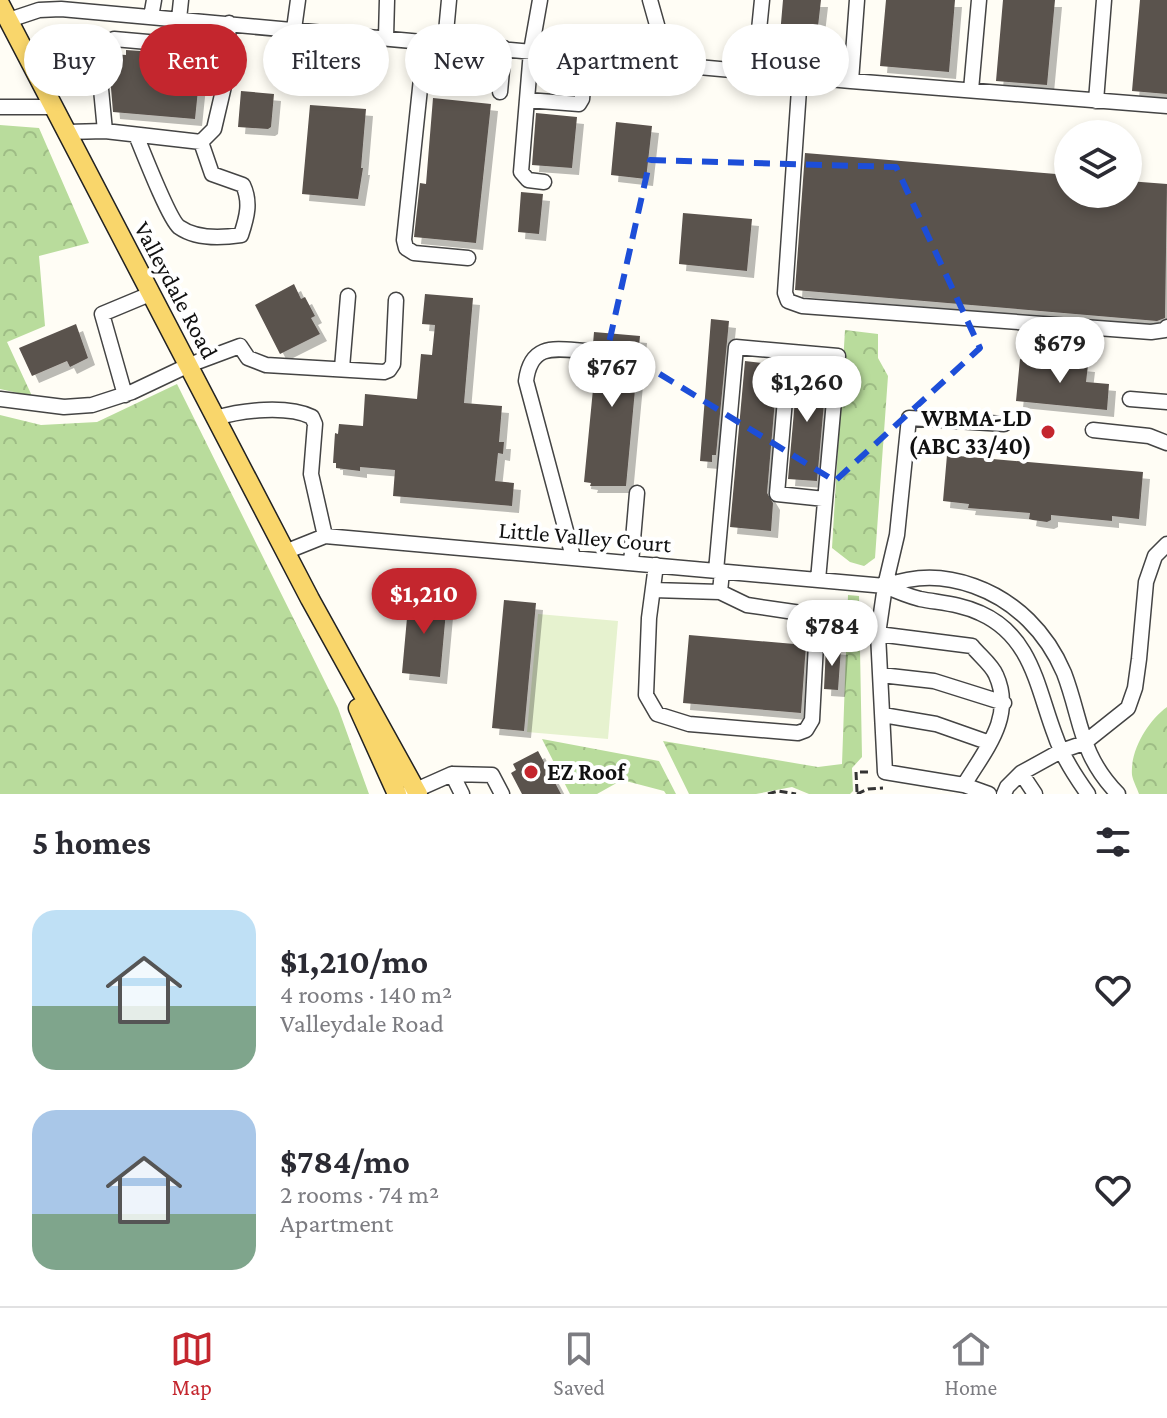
<!DOCTYPE html>
<meta charset="utf-8">
<style>
body{margin:0;font-family:"Crimson Pro",serif;background:#f7f7f7;color:#2b2b33;height:100vh;display:flex;flex-direction:column;font-size:30px;white-space:nowrap}
*{box-sizing:border-box;margin:0}
p{font-size:26px;color:#7c7c81}
.icon{flex:none;width:44px;height:44px;fill:none;stroke:currentColor;stroke-width:2;stroke-linecap:round;stroke-linejoin:round}
.map{position:relative;height:794px;overflow:hidden}
.panel{display:flex;flex-direction:column;background:#fff;flex:1}
.panel>*{flex:none}
.hud{position:absolute;left:24px;top:24px;width:1120px;height:72px;display:flex;gap:16px}
.buttons{position:absolute;left:1054px;top:120px;display:grid;gap:16px}
.buttons a{display:grid;place-items:center;width:88px;height:88px;border-radius:50%;background:#fff;box-shadow:0 4px 12px #0003;font-size:40px}
.price{position:absolute;translate:-50% -68px;padding:0 18px;border-radius:28px;background:#fff;color:#222;font-size:26px;line-height:52px;filter:drop-shadow(0 2px 4px #0008)}
.price::after{content:'';position:absolute;left:50%;top:48px;width:24px;height:18px;margin-left:-12px;background:inherit;clip-path:polygon(0 0,100% 0,50% 100%)}
.price.selected{background:#c4262e;color:#fff}
ul{padding:0;list-style:none}
li{display:flex;align-items:center;gap:24px;height:200px;padding:0 32px}
li span{display:grid;place-items:center;flex:none;width:224px;height:160px;border-radius:24px;color:#555}
li>.icon{margin-inline-start:auto}
span .icon{width:96px;height:96px;fill:#fffc;stroke-width:1}
li b{font-size:34px}
h2{display:flex;justify-content:space-between;align-items:center;height:96px;padding:0 32px;font-size:34px}
.chip{padding:0 28px;border-radius:36px;background:#fff;box-shadow:0 4px 12px #0003;font-size:28px;line-height:72px}
.chip.selected{background:#c4262e;color:#fff}
.menu{display:flex;justify-content:space-around;align-items:center;height:112px;border-top:2px solid #e1e1e2;background:#fff;font-size:22px;color:#7c7c81}
.menu a{display:grid;justify-items:center;gap:4px}
.menu .selected{color:#c4262e}
.map>svg:first-child{display:block}
</style>
<div class="map">
<svg width="1167" height="794" viewBox="0 0 1167 794">
<defs>
<pattern id="forest-crowns" width="20" height="18" patternUnits="userSpaceOnUse" patternTransform="scale(2)"><rect width="20" height="18" fill="#b9dc9c"/><path d="M2 6a3 3 0 1 1 6 0M12 15a3 3 0 1 1 6 0" fill="none" stroke="#9ebc85"/></pattern>
<filter id="shadow"><feDropShadow dx="7" dy="7" stdDeviation="0" flood-color="#0004"/></filter>
</defs>
<rect width="100%" height="100%" fill="#fffdf5"/>
<path fill="url(#forest-crowns)" d="M0,125l39,3 50,115 -50,13 6,70 -38,16 25,54 -32,-7z
M845,330l33,4v24l10,18 -13,182 -11,8 -14,-4 -18,-14z
M177,384l161,324 31,86h-369v-379l41,10 56,-3z
M848,595l11,1 3,161 -10,11 1,23 -3,3h-41l-17,-7 -36,7h-67l-26,-53 155,26 24,-3z
M1167,707v87h-28c-2,-6 -6,-13 -7,-19 -2,-25 16,-54 35,-68z
M542,739l117,22 17,33h-10l-2,-3 -42,-11 -25,14h-27z"/>
<path fill="#e6f2cf" d="M538,614l80,7 -10,118 -81,-7z"/>
<path fill="#5a524d" filter="url(#shadow)" d="M783,0h38l-7,61 -36,-3z
M886,0h69l-6,72 -69,-6z
M1003,0h52l-8,85 -51,-4z
M1140,0h27v94l-35,-3z
M126,50l15,1 -1,5 33,3v-5l16,2v4l12,1 -6,58 -82,-7 -2,-24 -4,-7 4,-7 2,-20 13,1z
M241,91l33,3 -3,33 -3,2 -30,-2z
M433,98l58,6 -15,139 -62,-6 6,-54 6,1z
M310,105l56,4 -5,59h2l-5,31 -56,-5z
M536,113l41,4 -5,51 -40,-3z
M616,122l36,4 -6,53 -35,-4z
M805,153l263,22v19h60v-13l39,3 -2,134 -8,3 -362,-31z
M521,192l22,2 -4,40 -21,-2z
M683,213l69,6 -5,52 -68,-7z
M294,284l7,15 4,-2 10,19 -4,2 9,16 -40,20 -25,-49z
M425,294l48,4 -9,105 38,3 -3,36h5l-1,12 -5,-1 -3,28 19,2 -2,23 -119,-10 2,-26 -35,-3v4l-24,-3v-5h-3l2,-30 3,1 1,-10 24,2 2,-32 52,5 4,-45 11,1 3,-30 -13,-1z
M711,319l18,2 -13,134h-4v7l-12,-1z
M76,324l12,34 -18,9 -3,-6 -35,15 -13,-28z
M594,332l46,4 -14,150h-36l1,-3 -7,-1 10,-103h-3l1,-21 4,-7 -3,-7z
M1020,359l68,6 -2,17 23,2 -2,26 -91,-9z
M745,361l33,4 -11,128 6,10 -2,28 -41,-4z
M798,366l29,3 -10,112 -29,-2z
M947,455l196,17 -4,47 -27,-3v5l-61,-6v5l-4,2 -14,-2 -4,-1 1,-6 -62,-5 1,-4 -26,-3z
M409,596l38,4 -7,77 -38,-4z
M504,600l32,3 -12,128 -32,-3z
M689,635l117,10 -5,68 -118,-10z
M826,647l15,1 -3,42 -14,-1z
M538,751l23,43h-39l-11,-21 5,-3 -3,-6z"/>
<g fill="none" stroke-linecap="round" stroke-linejoin="round">
<defs>
<path id="minor" d="M540,0l-9,51 -10,121 7,8 16,2
M650,0l9,32 -4,30
M151,17l3,-17
M179,19l2,-19
M9,20l30,-10 22,-1 790,72 316,25
M294,29l4,-29
M386,37l1,-37
M425,41l-21,199 2,8 8,5 54,5
M445,43l4,-43
M755,70l7,-70
M101,73l2,-28 11,-6 113,10
M800,75l-15,218 3,8 14,5 349,26 14,-2 2,-3
M851,81l6,-81
M101,89l4,42
M971,90l8,-90
M500,92l4,-44
M527,100l52,4 3,-5 4,-43
M1096,101l8,-101
M0,107h54
M67,132l38,-1 96,11 13,-13 11,-47 4,-59
M136,135c7,17 33,84 43,92 17,12 43,11 62,8 6,-18 10,-33 2,-50l-31,-11 -11,-32
M789,352l-12,142 48,5
M342,368l6,-72
M125,395l-23,-81 48,-20
M0,399l64,8 28,-2 40,-13 57,-27 51,-19 8,12 18,7 118,7 5,-2 4,-6 3,-64
M1130,399l37,3
M216,418c26,-8 71,-13 96,-1l3,7 -4,50 14,62
M1093,430l56,6 18,7
M285,552l40,-16 560,50c11,5 23,10 35,13 21,4 41,5 60,14 52,23 57,75 75,122 7,21 20,41 33,59
M573,557l-47,-176c5,-39 30,-32 60,-30
M631,563l6,-70
M656,565l-7,53 -3,77 11,19 32,10 109,9 8,-3 6,-10 5,-95 -16,-12 -54,-8 -27,-13 2,-21
M716,571l20,-224 102,9 -20,224
M885,586c31,-11 58,-11 89,0 42,15 73,47 90,87 18,47 15,81 54,121
M653,590l67,2
M878,634l94,12c7,9 20,19 24,29 19,42 -11,75 -32,110
M881,675l53,6 70,22
M883,715l53,9 54,19
M452,774l10,20
M407,794l45,-20 40,1 10,19
M989,794l-25,-9 -79,-13 -7,-138 7,-48 12,-51 12,-117 95,6
M1004,794l3,-7 14,-14
M1035,794l-14,-21 40,-22 23,-8 44,-35 7,-20 4,-29 7,-77 9,-26 12,-12"/>
<path id="major" d="M0,4l310,595 108,195
M358,708l39,86"/>
</defs>
<use href="#minor" stroke="#444" stroke-width="17"/>
<use href="#major" stroke="#222" stroke-width="21"/>
<path stroke="#333" stroke-width="3" stroke-dasharray="8 4" stroke-linecap="butt" d="M857,792l-1,-20h13
M768,794l10,-3 18,3
M857,794l11,-5 15,-1"/>
<use href="#minor" stroke="#fff" stroke-width="14"/>
<use href="#major" stroke="#f9d66b" stroke-width="18"/>
</g>
<path fill="none" stroke="#1d4ed8" stroke-width="6" stroke-dasharray="16 10" stroke-linejoin="round" d="M650,160l246,7 84,181 -145,133 -226,-138z"/>
<g fill="#c4262e" stroke="#fff" stroke-width="3">
<circle cx="1048" cy="432" r="8"/>
<circle cx="531" cy="772" r="8"/>
</g>
<g text-anchor="middle" stroke-width="8" stroke-linejoin="round" paint-order="stroke">
<g font-size="24" fill="#111" stroke="#fff">
<text transform="translate(176 290) rotate(62)" y="8">Valleydale Road</text>
<text transform="translate(585 537) rotate(5)" y="8">Little Valley Court</text>
</g>
<g font-size="24" font-weight="bold" fill="#111" stroke="#fff" text-anchor="end">
<text x="1032" y="426">WBMA-LD<tspan x="1032" dy="28">(ABC 33/40)</tspan></text>
<text x="547" y="780" text-anchor="start">EZ Roof</text>
</g>
</g>
</svg>
<div class="buttons">
<a><svg class="icon" aria-label="layers" viewBox="0 0 24 24"><path d="M12 4l9 5-9 5-9-5zM3 14l9 5 9-5"/></svg></a>
</div>
<b class="price" style="left:1060px;top:385px">$679</b>
<b class="price" style="left:612px;top:409px">$767</b>
<b class="price" style="left:807px;top:424px">$1,260</b>
<b class="price selected" style="left:424px;top:636px">$1,210</b>
<b class="price" style="left:832px;top:668px">$784</b>
<div class="hud">
<a class="chip">Buy</a>
<a class="chip selected">Rent</a>
<a class="chip">Filters</a>
<a class="chip">New</a>
<a class="chip">Apartment</a>
<a class="chip">House</a>
</div>
</div>
<section class="panel">
<h2>5 homes<svg class="icon" aria-label="filters" viewBox="0 0 24 24"><path d="M4 7h16M4 17h16"/><circle cx="9" cy="7" r="2"/><circle cx="15" cy="17" r="2"/></svg></h2>
<ul>
<li><span style="background:linear-gradient(#bfe0f5 60%,#7fa58c 0)"><svg class="icon" aria-label="home" viewBox="0 0 24 24"><path d="M3 11l9-7 9 7M6 9v11h12V9"/></svg></span><div><b>$1,210/mo</b><p>4 rooms · 140 m²</p><p>Valleydale Road</p></div><svg class="icon" aria-label="heart" viewBox="0 0 24 24"><path d="M12 20l-8-8c-3-5 5-10 8-4 3-6 11-1 8 4z"/></svg></li>
<li><span style="background:linear-gradient(#a9c7e8 65%,#7fa58c 0)"><svg class="icon" aria-label="home" viewBox="0 0 24 24"><path d="M3 11l9-7 9 7M6 9v11h12V9"/></svg></span><div><b>$784/mo</b><p>2 rooms · 74 m²</p><p>Apartment</p></div><svg class="icon" aria-label="heart" viewBox="0 0 24 24"><path d="M12 20l-8-8c-3-5 5-10 8-4 3-6 11-1 8 4z"/></svg></li>
</ul>
</section>
<nav class="menu">
<a class="selected"><svg class="icon" aria-label="map" viewBox="0 0 24 24"><path d="M3 6l6-2 6 2 6-2v14l-6 2-6-2-6 2zM9 4v14M15 6v14"/></svg>Map</a>
<a><svg class="icon" aria-label="saved" viewBox="0 0 24 24"><path d="M7 4h10v16l-5-4-5 4z"/></svg>Saved</a>
<a><svg class="icon" aria-label="home" viewBox="0 0 24 24"><path d="M3 11l9-7 9 7M6 9v11h12V9"/></svg>Home</a>
</nav>
